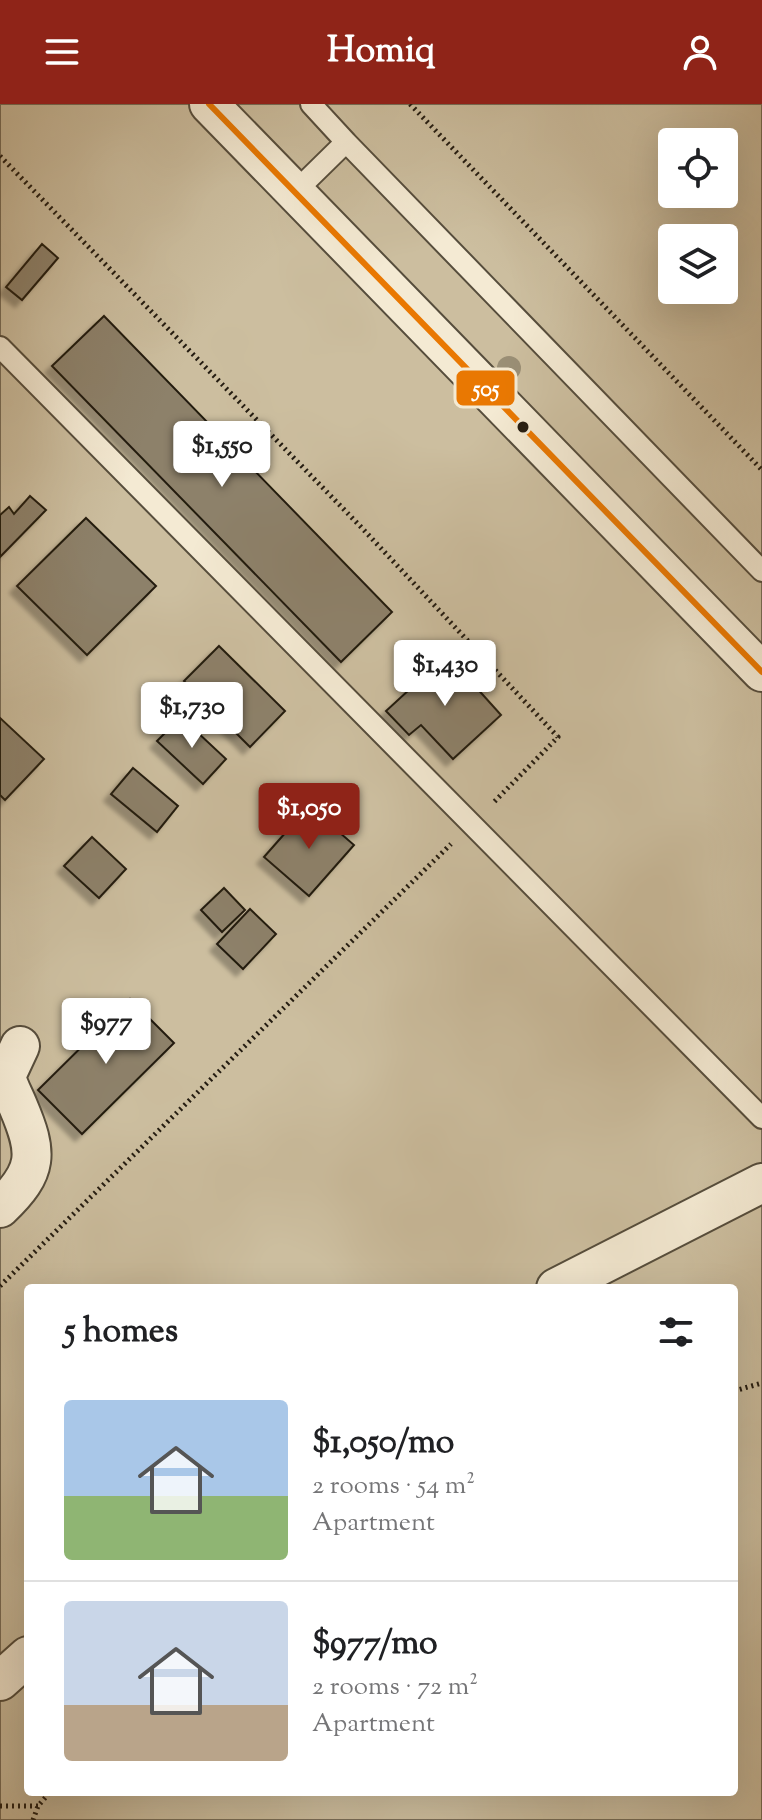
<!DOCTYPE html>
<meta charset="utf-8">
<style>
body{margin:0;font-family:"Sorts Mill Goudy",serif;background:#f6f6f6;color:#202124;height:100vh;display:flex;flex-direction:column;font-size:30px;white-space:nowrap}
*{box-sizing:border-box;margin:0}
p{font-size:26px;color:#757577}
.icon{flex:none;width:44px;height:44px;fill:none;stroke:currentColor;stroke-width:2;stroke-linecap:round;stroke-linejoin:round}
.map{position:relative;flex:1;overflow:hidden}
.side{position:absolute;left:24px;top:1180px;width:714px;height:512px;display:flex;flex-direction:column;background:#fff;border-radius:8px;box-shadow:0 8px 32px #0002}
.side>*{flex:none}
.controls{position:absolute;left:658px;top:24px;display:grid;gap:16px}
.controls a{display:grid;place-items:center;width:80px;height:80px;border-radius:8px;background:#fff;box-shadow:0 8px 32px #0002;font-size:40px}
.price{position:absolute;translate:-50% -68px;padding:0 18px;border-radius:8px;background:#fff;color:#222;font-size:26px;line-height:52px;filter:drop-shadow(0 2px 4px #0008)}
.price::after{content:'';position:absolute;left:50%;top:48px;width:24px;height:18px;margin-left:-12px;background:inherit;clip-path:polygon(0 0,100% 0,50% 100%)}
.price.selected{background:#8f2418;color:#fff}
ul{padding:0;list-style:none}
li{display:flex;align-items:center;gap:24px;height:200px;padding:0 40px}
li+li{border-top:2px solid #e0e0e0}
li span{display:grid;place-items:center;flex:none;width:224px;height:160px;border-radius:8px;color:#555}
li>.icon{margin-inline-start:auto}
span .icon{width:96px;height:96px;fill:#fffc;stroke-width:1}
li b{font-size:34px}
h2{display:flex;justify-content:space-between;align-items:center;height:96px;padding:0 40px;font-size:34px}
header{display:flex;justify-content:space-between;align-items:center;height:104px;padding:0 40px;background:#8f2418;color:#fff;font-size:36px;font-weight:800}
.map>svg:first-child{display:block}
</style>
<header><svg class="icon" aria-label="menu" viewBox="0 0 24 24"><path d="M4 6h16M4 12h16M4 18h16"/></svg>Homiq<svg class="icon" aria-label="person" viewBox="0 0 24 24"><circle cx="12" cy="8" r="4"/><path d="M4 21q1-7 8-7t8 7"/></svg></header>
<div class="map">
<svg width="762" height="1716" viewBox="0 0 762 1716">
<defs>
<filter id="shadow"><feDropShadow dx="-7" dy="7" stdDeviation="2" flood-color="#0004"/></filter>
</defs>
<rect width="100%" height="100%" fill="#eedfbc"/>
<filter id="stains"><feTurbulence type="fractalNoise" baseFrequency=".0025" numOctaves="4"/><feColorMatrix values="0 0 0 0 .2 0 0 0 0 .09 0 0 0 0 .02 0 0 0 .5 -.17"/></filter>
<radialGradient id="worn" r=".72"><stop offset=".6" stop-color="#630" stop-opacity="0"/><stop offset="1" stop-color="#630" stop-opacity=".3"/></radialGradient>
<path fill="#ccbe9f" stroke="#786d58" stroke-width="2" fill-rule="evenodd" d="M0,0h762v1716h-762zM672,38h52v52h-52zM672,134h52v52h-52zM28,1184h706v504h-706z"/>
<path fill="#8d816a" stroke="#241c11" stroke-width="2" filter="url(#shadow)" d="M42,140l16,14 -36,42 -16,-13z
M104,212l288,296 -51,50 -289,-296z
M30,392l16,14 -46,47v-42l9,-8 5,7z
M86,414l70,68 -69,69 -70,-69z
M219,542l66,65 -35,36 -66,-66z
M447,551l54,60 -48,44 -32,-34 -12,10 -23,-24z
M181,613l45,42 -23,25 -46,-43z
M0,614l44,41 -39,41 -5,-5z
M133,664l45,38 -21,26 -46,-38z
M309,702l45,39 -45,51 -45,-39z
M92,733l34,32 -27,29 -35,-32z
M224,784l21,22 -23,22 -21,-22z
M250,805l26,25 -33,35 -26,-25z
M130,895l44,44 -92,91 -44,-44z"/>
<g fill="none" stroke-linecap="round" stroke-linejoin="round">
<defs>
<path id="lane" d="M311,0l35,38
M295,88l51,-50 416,429
M0,243l762,771"/>
<path id="street" d="M209,0l553,568
M0,1104c39,-37 38,-55 18,-102 -4,-10 -10,-20 -12,-30l14,-30
M556,1184l206,-105
M0,1577l28,-25"/>
</defs>
<use href="#lane" stroke="#564d3c" stroke-width="24"/>
<use href="#street" stroke="#564d3c" stroke-width="42"/>
<path stroke="#241c11" stroke-width="5" stroke-dasharray="2 4" stroke-linecap="butt" d="M410,0l352,366
M0,52l361,371 197,210 -66,67
M0,1182l451,-442
M734,1287l28,-8
M0,1702h38
M33,1716l5,-14 12,-14"/>
<use href="#lane" stroke="#f4ead3" stroke-width="20"/>
<use href="#street" stroke="#f4ead3" stroke-width="38"/>
<defs>
<path id="bus-1" d="M209,0l553,568"/>
</defs>
<use href="#bus-1" stroke="#f4ead3" stroke-width="12"/>
<use href="#bus-1" stroke="#e97802" stroke-width="6"/>
</g>
<circle fill="#9a8f76" cx="509" cy="264" r="12"/>
<circle fill="#241c11" stroke="#f4ead3" stroke-width="3" cx="523" cy="323" r="7"/>
<rect stroke="#f4ead3" stroke-width="3" x="455" y="265" width="61" height="38" rx="8" fill="#e97802"/>
<g font-size="22" text-anchor="middle" font-weight="bold" fill="#fff">
<text x="486" y="292">505</text>
</g>
<rect width="100%" height="100%" filter="url(#stains)"/>
<rect width="100%" height="100%" fill="url(#worn)"/>
</svg>
<div class="controls">
<a><svg class="icon" aria-label="locate" viewBox="0 0 24 24"><circle cx="12" cy="12" r="6"/><path d="M12 2v4M12 18v4M2 12h4M18 12h4"/></svg></a>
<a><svg class="icon" aria-label="layers" viewBox="0 0 24 24"><path d="M12 4l9 5-9 5-9-5zM3 14l9 5 9-5"/></svg></a>
</div>
<b class="price" style="left:222px;top:385px">$1,550</b>
<b class="price" style="left:445px;top:604px">$1,430</b>
<b class="price" style="left:192px;top:646px">$1,730</b>
<b class="price selected" style="left:309px;top:747px">$1,050</b>
<b class="price" style="left:106px;top:962px">$977</b>
<section class="side">
<h2>5 homes<svg class="icon" aria-label="filters" viewBox="0 0 24 24"><path d="M4 7h16M4 17h16"/><circle cx="9" cy="7" r="2"/><circle cx="15" cy="17" r="2"/></svg></h2>
<ul>
<li><span style="background:linear-gradient(#a9c7e8 60%,#8fb573 0)"><svg class="icon" aria-label="home" viewBox="0 0 24 24"><path d="M3 11l9-7 9 7M6 9v11h12V9"/></svg></span><div><b>$1,050/mo</b><p>2 rooms · 54 m²</p><p>Apartment</p></div></li>
<li><span style="background:linear-gradient(#c9d6e8 65%,#b9a48a 0)"><svg class="icon" aria-label="home" viewBox="0 0 24 24"><path d="M3 11l9-7 9 7M6 9v11h12V9"/></svg></span><div><b>$977/mo</b><p>2 rooms · 72 m²</p><p>Apartment</p></div></li>
</ul>
</section>
</div>
